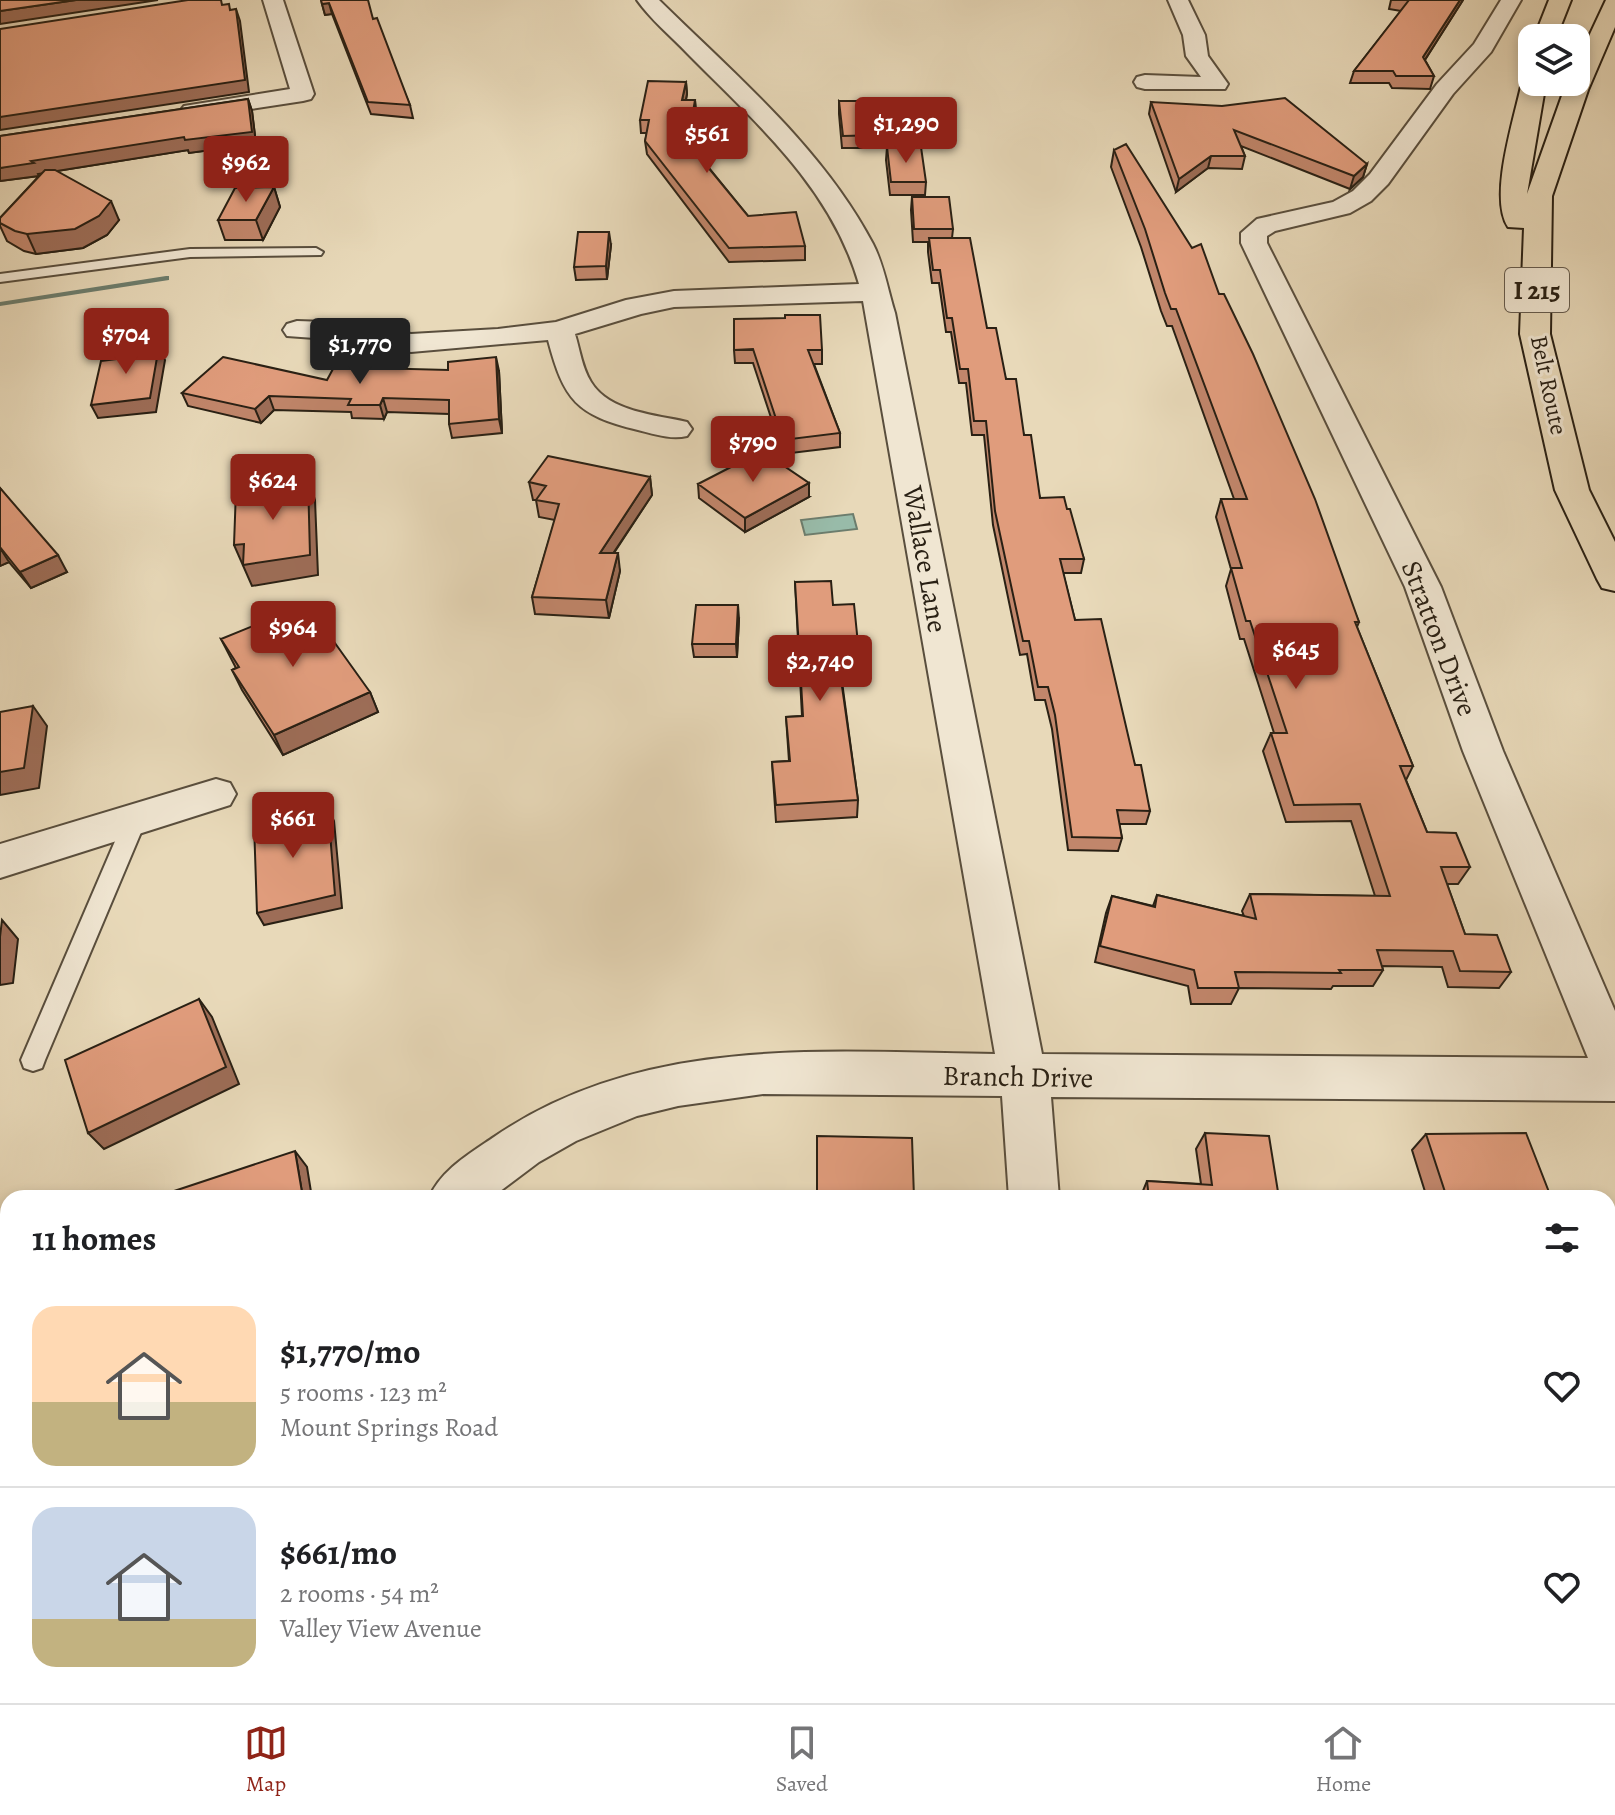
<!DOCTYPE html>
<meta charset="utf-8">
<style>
body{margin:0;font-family:Alegreya,serif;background:#f2f2f2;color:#202124;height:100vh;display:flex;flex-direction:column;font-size:30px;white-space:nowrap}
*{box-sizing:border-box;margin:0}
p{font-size:26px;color:#757577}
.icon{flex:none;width:44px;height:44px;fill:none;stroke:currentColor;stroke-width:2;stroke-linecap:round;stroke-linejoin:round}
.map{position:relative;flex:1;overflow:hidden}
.side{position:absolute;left:0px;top:1190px;width:1616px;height:514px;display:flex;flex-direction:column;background:#fff;border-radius:24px 24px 0 0;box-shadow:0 4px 12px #0003}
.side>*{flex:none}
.controls{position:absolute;left:1518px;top:24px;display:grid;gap:16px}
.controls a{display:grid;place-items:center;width:72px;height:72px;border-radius:16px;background:#fff;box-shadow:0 4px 12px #0003;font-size:40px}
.price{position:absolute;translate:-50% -68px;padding:0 18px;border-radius:8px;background:#8f2418;color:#fff;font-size:26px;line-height:52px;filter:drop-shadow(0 2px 4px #0008)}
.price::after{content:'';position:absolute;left:50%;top:48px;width:24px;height:18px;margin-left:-12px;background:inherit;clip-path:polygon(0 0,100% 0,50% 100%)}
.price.current{background:#222;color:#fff}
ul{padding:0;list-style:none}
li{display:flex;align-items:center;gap:24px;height:200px;padding:0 32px}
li+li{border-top:2px solid #e0e0e0}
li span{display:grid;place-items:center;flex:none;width:224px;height:160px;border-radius:24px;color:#555}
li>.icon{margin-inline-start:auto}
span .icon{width:96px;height:96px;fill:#fffc;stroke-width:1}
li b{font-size:34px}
h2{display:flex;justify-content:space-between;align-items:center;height:96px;padding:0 32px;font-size:34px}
.tab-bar{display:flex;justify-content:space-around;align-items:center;height:112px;border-top:2px solid #e0e0e0;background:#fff;font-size:22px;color:#757577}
.tab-bar a{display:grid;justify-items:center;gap:4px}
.tab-bar .current{color:#8f2418}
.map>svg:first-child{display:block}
</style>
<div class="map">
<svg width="1615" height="1703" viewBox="0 0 1615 1703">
<rect width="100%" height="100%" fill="#e8d9b9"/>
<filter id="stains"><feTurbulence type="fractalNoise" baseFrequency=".0025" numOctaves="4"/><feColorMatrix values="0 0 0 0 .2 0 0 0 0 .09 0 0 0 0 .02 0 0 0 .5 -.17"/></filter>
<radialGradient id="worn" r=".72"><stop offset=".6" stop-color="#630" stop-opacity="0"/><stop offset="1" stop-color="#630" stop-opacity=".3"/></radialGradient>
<path fill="#98bba9" stroke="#6c7d6d" stroke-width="2" d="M853,514l4,15 -52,6 -4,-15z"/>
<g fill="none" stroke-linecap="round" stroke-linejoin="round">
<path fill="#6c7d6d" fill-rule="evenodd" d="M166,276h3v4l-169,26v-4z"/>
<defs>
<path id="service" d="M316,248l7,4 -2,3 -131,2 -190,25v-8l190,-25z
M136,810l8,2 3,6 -102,242 -3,8 -9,3 -9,-3 -3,-8 104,-242 3,-6z"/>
<path id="minor" d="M263,0h20l31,94 -3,5 -8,2 -111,17 -8,-2 -4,-5 4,-5 106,-17z
M637,0h22c76,75 163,147 214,244 11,21 15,47 22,69l147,741 546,4 -125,-307 -58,-164 -164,-344v-10l16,-14 76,-17 20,-11 17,-17 67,-90 37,-40 27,-44h20l-30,52 -38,42 -65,90 -17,17 -21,12 -75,18 -8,5v7l174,344 62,164 112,260v90l-564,-4 8,101h-50l-7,-102 -239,-2 -85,12 -41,10 -61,25 -37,21 -48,36h-62c12,-28 40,-44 65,-61 150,-103 329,-85 501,-83l-132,-753 -189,6 -33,7 -66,20c5,16 7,34 16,48 18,30 66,33 96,40l5,7 -5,7c-16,4 -33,-2 -49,-6 -62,-15 -74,-30 -90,-90l-137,12 -55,-11 -69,-5 -4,-6 4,-6 10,-3 59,2 55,11 87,-5 58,-7 70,-22 48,-9 185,-7c-28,-97 -102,-160 -171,-230 -17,-18 -37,-34 -51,-54z
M1168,0h20l17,35 3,21 20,28 -3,5h-80l-8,-2 -3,-5 3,-5 8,-2 56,2 -15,-21 -3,-21z
M216,779l14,4 6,11 -6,11 -230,73v-34z
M8,1517v63l-8,3v-62z
M96,1696h64l-2,7h-64z
M948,1696h64v7h-64z"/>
<path id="motorway" d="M1549,0h22l-15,38h-22z
M1606,0h9v27l-27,63 -36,106 -2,138 39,156 26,52v49l-13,-3 -5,-9 -42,-89 -35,-156 4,-106 -16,-1c-20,-30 7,-111 14,-145l10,-7v7h14l-19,112 37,-104 4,-8h8v-18z"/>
</defs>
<use href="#service" stroke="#594e3d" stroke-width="4"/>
<use href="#minor" stroke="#594e3d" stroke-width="4"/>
<use href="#motorway" stroke="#292014" stroke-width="4"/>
<use href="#service" fill="#f0e6d2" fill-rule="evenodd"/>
<use href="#minor" fill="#f0e6d2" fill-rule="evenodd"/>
<use href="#motorway" fill="#e8d9b9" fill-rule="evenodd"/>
</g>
<path fill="#c1866b" stroke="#292014" stroke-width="2" d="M321,0l52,19 37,86 3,13 -42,-4 -39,-100 -7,1z
M1391,0h72l-38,60 9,16 -4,13 -38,-1 -3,-5h-39l4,-12 47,-60 -12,-2z
M686,82l1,12 -1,6h9l1,13 -5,33 57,70 57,30v14l-76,2 -82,-108 -2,-13 2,-8h-6l-1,-13z
M248,99l4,12 4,33 -67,9 -1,-3 -131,21 62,49 -12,15 -24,13 -47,6 -12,-3 -17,-10 -7,-15v-8l39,-42 -39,5v-45z
M839,101l43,34 -1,13h-39l-3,-34z
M1151,102l216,62 -4,13 -13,12 -109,-43 4,10 -3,13 -34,-1 -32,24 -27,-78z
M887,147l39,35 -1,13h-35l-4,-35z
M1114,150l105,144 140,328 -2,5 56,139 -7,14 21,52 43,35 -12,17h-11l18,50 46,38 -12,16 -51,-1 -6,-20 -60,-1 1,4 -10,16h-40l-2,3 -92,-1 -8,16h-40l-3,-18 -93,-24 11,-49 6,-17 41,10 4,-11 87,21 -2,-5 8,-17 125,2 -24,-75 -65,1 -23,-71 8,-18h3l-30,-94h-4l-14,-53 5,-17 -15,-52 5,-18h13l-62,-173h-5l-6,-15 -20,-64 -30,-80z
M274,187l6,20 -17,33h-38l-7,-20z
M912,197l41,32 -1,9 54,141 18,56 16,63 27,11 17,50 -3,14h-18l12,47 60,145 15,46 -4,13h-27l3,14 -4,13 -50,-1 -16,-121 -7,-29h-10l-8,-46 -7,1 -27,-130 -9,-90h-12l-6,-52h-7l-8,-51h-5l-7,-49h-7l-4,-31v-10h-15l-2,-32z
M611,245l-4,34 -31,1 -2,-13z
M734,350h88v14h-8l26,69v14l-57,7 -30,-91h-18z
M499,371l3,62 -50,5 -3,-14v-10l-62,-2 -3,7 -32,-1 -1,-6 -77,-2 -13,13 -73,-17 -6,-13 145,-13z
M650,477l2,18 -38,58 6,18 -11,47 -74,-4 -3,-17 23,-77 -16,-3 -3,-17h-3l-4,-18z
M698,484l111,13 -64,35 -46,-34z
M0,488l67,84 -36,16 -22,-26 -9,4z
M795,582l38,23 27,59v18h-18l16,118 -1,17 -81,5 -4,-60 17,-1 -3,-44 16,-1z
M739,619l-2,38h-43l-2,-13z
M221,639l149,53 8,20 -95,43 -41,-65 -10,-20 4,-2z
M1205,1133l74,65h-139l7,-17 54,3 -5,-35z
M1426,1134l123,58 44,6h-166l-15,-48z
M1608,1292h7v318l-7,-21z"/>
<path fill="#9d6d57" stroke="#292014" stroke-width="2" d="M76,0h82l-158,24v-13z
M1460,0h3l-44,69 4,-12z
M329,3l3,11 -7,1 -3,-11z
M236,9l4,12 9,71 -249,38v-13z
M686,82l1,12 -4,19 -1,-13z
M248,99l4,12 4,33 -67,9 -1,-3 -150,24 1,2 -39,5v-13l31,-7z
M695,100l1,13 -7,43 -1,-13z
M1211,156l-3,12 -32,24 3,-13z
M1367,164l-4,13 -13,12 4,-13z
M274,187l6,20 -17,33 -7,-20z
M111,201l8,19 -12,15 -24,13 -47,6 -9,-20z
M609,232l2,13 -4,34 -1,-13z
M159,346l6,14 -9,52 -58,6 -7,-13z
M496,357l3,14 3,62 -3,-14z
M269,396l5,14 -13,13 -6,-14z
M383,398l4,14 -3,7 -4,-14z
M650,477l2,18 -50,75 -2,-17z
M308,479l7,21 3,75 -66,11 -18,-41z
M809,483v14l-64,35v-14z
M0,548l9,14 -9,4z
M618,553l2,18 -11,47 -3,-18z
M58,555l9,17 -36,16 -11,-16z
M738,605l1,14 -2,38 -1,-13z
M370,692l8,20 -95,43 -9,-20z
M33,706l14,20 -8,62 -39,7v-23z
M328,808l6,13 8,87 -78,17 -7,-12z
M2,920l16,19 -5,44 -13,2v-48z
M199,999l13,18 27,67 -135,65 -16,-16z
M295,1151l12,16 5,31h-9z
M8,1361v30l-8,-25z
M8,1393v23l-8,5v-24z
M438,1696h11l-1,7h-11z"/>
<path fill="#e09c7c" stroke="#292014" stroke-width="2" d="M0,0h76l-76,11z
M188,0h33l1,5 7,-1 1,6 6,-1 9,71 -245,37v-88z
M321,0h47l5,19 4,-1 33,87 -42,-3 -39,-99 -7,1z
M1408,0h52l-37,57 11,19h-38l-3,-5h-39l55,-71z
M648,81l38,1 -4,18h13l-7,43 60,73 48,-4 9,34 -76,2 -84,-107 4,-21h-9z
M1285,98l82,66 -13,12 -120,-46 11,26h-34l-32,23 -28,-77 71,4z
M248,99l4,33 -67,8 -1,-3 -153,24 3,2 -34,5v-32z
M839,101h38l5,34 -39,1z
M1126,144l66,104 9,-4 18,50h5l29,60 62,145 44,123h-4l58,144h-13l27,66 29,1 14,34h-29l24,67 32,1 14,37 -51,-1 -7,-20 -76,-1 6,20h-44l2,3 -106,-1 4,16h-41l-4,-18 -94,-24 12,-50 43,11 2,-12 99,24 -6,-25 140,2 -30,-92 -66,1 -23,-72h16l-37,-112h-4l-15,-53h11l-21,-69h26l-71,-190h-5l-6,-16 -20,-64 -31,-79z
M887,147h34l5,35h-35z
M45,170h10l56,31 -12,15 -24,13 -48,5 -12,-3 -15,-8v-5z
M274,187l-18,33h-38l17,-32z
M912,197h37l4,32h-39z
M578,232h31l-3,34 -32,1z
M929,238h41l17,90h9l10,51h10l8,56h7l9,63 24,-1 3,12h3l14,50h-24l15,61 26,-1 34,146h6l9,46 -33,-1 5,28 -50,-1 -17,-122 -7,-28h-10l-9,-46h-6l-28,-130 -9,-90h-12l-6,-52h-8l-8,-51h-5l-7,-48h-7z
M785,315h35l2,35h-14l32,83 -57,7 -30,-91 -19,1v-31l51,-1z
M159,346l-9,52 -59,7 10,-44 15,-2 2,-9z
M223,357l104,23 7,-13 114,3v-8l48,-5 3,62 -50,5v-24l-66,-2 -3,7h-32l3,-6 -82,-3 -14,13 -73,-16z
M762,451l47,32 -64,35 -47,-34z
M548,456l102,21 -50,76h18l-12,47 -74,-3 27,-93 -23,-4 10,-14 -17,-4z
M308,479l2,76 -67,10 1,-21 -10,1 2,-55z
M0,488l58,67 -38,17 -20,-25z
M831,581l2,24 21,-1 6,60 -21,1 19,135 -82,5 -4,-43 18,-1 -4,-44 17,-1 -8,-134z
M307,604l63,88 -96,43 -42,-65 7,-3 -18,-28z
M696,605h42l-2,39h-44z
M33,706l-9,62 -24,4v-60z
M328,808l7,87 -78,18 -3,-90z
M199,999l27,68 -138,66 -23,-73z
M1205,1133l64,3 10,62h-130l-2,-17 65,4z
M1526,1133l23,59 42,-1 2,7h-146l-21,-64z
M817,1136l95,2 2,60h-97z
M295,1151l8,47h-150z
M8,1288v73l-8,5v-73z
M1608,1292h7v244l-7,-21z
M0,1367l8,24v2l-8,4z
M314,1696h124l-1,7h-125z
M713,1696h127v7h-128z"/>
<g text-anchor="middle" stroke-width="6" stroke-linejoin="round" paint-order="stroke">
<g font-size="24" fill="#292014" stroke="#f0e6d2">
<text transform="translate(1549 385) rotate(78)" y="8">Belt Route</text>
</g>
<rect fill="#f0e6d2" stroke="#655b4d" stroke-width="2" x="1505" y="268" width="64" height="44" rx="6"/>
<g font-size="26" font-weight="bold" fill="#292014">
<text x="1537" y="299">I 215</text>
</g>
<g font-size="28" fill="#292014" stroke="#f0e6d2">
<text transform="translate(926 559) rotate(80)" y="10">Wallace Lane</text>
<text transform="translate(1440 638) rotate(69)" y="10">Stratton Drive</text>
<text transform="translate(1018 1076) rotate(1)" y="10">Branch Drive</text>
</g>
</g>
<rect width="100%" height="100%" filter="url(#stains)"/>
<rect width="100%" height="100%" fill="url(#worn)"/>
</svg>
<div class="controls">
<a><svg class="icon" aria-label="layers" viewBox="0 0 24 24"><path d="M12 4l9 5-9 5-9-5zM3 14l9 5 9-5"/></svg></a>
</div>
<b class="price" style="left:906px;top:165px">$1,290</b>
<b class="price" style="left:707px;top:175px">$561</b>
<b class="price" style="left:246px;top:204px">$962</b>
<b class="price" style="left:126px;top:376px">$704</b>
<b class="price current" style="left:360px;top:386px">$1,770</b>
<b class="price" style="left:753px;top:484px">$790</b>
<b class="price" style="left:273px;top:522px">$624</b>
<b class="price" style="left:293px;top:669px">$964</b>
<b class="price" style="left:1296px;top:691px">$645</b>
<b class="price" style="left:820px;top:703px">$2,740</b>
<b class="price" style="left:293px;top:860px">$661</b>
<section class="side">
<h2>11 homes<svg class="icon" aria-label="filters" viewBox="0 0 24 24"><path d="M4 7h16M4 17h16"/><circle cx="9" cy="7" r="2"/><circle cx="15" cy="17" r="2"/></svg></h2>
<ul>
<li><span style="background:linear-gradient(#ffd9b3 60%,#c2b280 0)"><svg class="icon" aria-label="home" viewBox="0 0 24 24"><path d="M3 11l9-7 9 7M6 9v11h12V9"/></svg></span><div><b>$1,770/mo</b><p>5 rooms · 123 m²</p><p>Mount Springs Road</p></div><svg class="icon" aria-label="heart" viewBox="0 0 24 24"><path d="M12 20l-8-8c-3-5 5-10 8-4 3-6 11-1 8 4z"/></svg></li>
<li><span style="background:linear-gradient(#c9d6e8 70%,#c2b280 0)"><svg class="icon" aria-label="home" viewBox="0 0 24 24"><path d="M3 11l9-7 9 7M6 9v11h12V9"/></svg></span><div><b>$661/mo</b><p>2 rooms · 54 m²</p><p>Valley View Avenue</p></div><svg class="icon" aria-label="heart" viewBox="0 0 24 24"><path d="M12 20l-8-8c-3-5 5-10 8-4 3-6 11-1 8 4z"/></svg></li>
</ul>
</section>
</div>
<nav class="tab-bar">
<a class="current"><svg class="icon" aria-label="map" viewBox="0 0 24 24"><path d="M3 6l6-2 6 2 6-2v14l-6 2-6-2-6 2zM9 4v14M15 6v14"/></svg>Map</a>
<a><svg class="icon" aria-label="saved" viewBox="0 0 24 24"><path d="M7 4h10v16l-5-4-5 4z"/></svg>Saved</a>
<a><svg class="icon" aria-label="home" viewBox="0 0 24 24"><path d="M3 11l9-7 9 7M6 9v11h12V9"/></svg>Home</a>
</nav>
